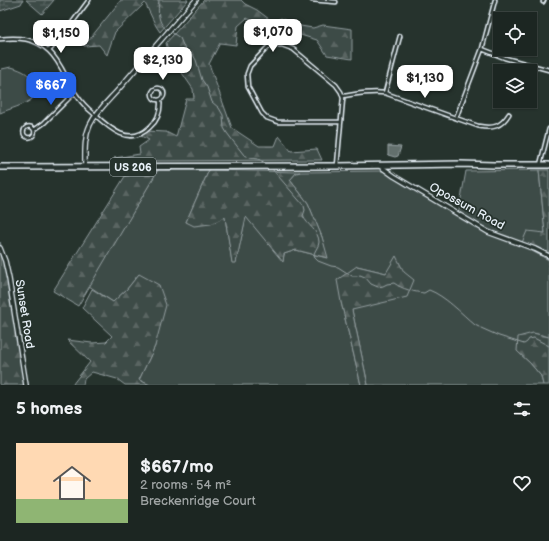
<!DOCTYPE html>
<meta charset="utf-8">
<style>
body{margin:0;font-family:"Balsamiq Sans",sans-serif;background:#252e2a;color:#f1f3f6;height:100vh;display:flex;flex-direction:column;font-size:15px;white-space:nowrap}
*{box-sizing:border-box;margin:0}
p{font-size:13px;color:#a0a5a5}
.icon{flex:none;width:22px;height:22px;fill:none;stroke:currentColor;stroke-width:2;stroke-linecap:round;stroke-linejoin:round}
.map{position:relative;height:385px;overflow:hidden}
.drawer{display:flex;flex-direction:column;background:#1c2622;flex:1}
.drawer>*{flex:none}
.controls{position:absolute;left:493px;top:12px;display:grid;gap:8px}
.controls a{display:grid;place-items:center;width:44px;height:44px;border-radius:0px;background:#1c2622;box-shadow:0 1px 3px #0004,0 0 0 1px #3a4340;font-size:20px}
.price{position:absolute;translate:-50% -34px;padding:0 9px;border-radius:8px;background:#fff;color:#222;font-size:13px;line-height:26px;filter:drop-shadow(0 1px 2px #0008)}
.price::after{content:'';position:absolute;left:50%;top:24px;width:12px;height:9px;margin-left:-6px;background:inherit;clip-path:polygon(0 0,100% 0,50% 100%)}
.price.selected{background:#2563eb;color:#fff}
ul{padding:0;list-style:none}
li{display:flex;align-items:center;gap:12px;height:100px;padding:0 16px}
li span{display:grid;place-items:center;flex:none;width:112px;height:80px;border-radius:0px;color:#555}
li>.icon{margin-inline-start:auto}
span .icon{width:48px;height:48px;fill:#fffc;stroke-width:1}
li b{font-size:17px}
h2{display:flex;justify-content:space-between;align-items:center;height:48px;padding:0 16px;font-size:17px}
.map>svg:first-child{display:block}
</style>
<div class="map">
<svg width="549" height="385" viewBox="0 0 549 385">
<defs>
<pattern id="forest-firs" width="22" height="20" patternUnits="userSpaceOnUse"><rect width="22" height="20" fill="#3e4b47"/><path d="M5 1l3.5 6h-7zM16 11l3.5 6h-7z" fill="#5a6562"/></pattern>
<pattern id="wetland-marsh" width="20" height="14" patternUnits="userSpaceOnUse"><rect width="20" height="14" fill="#3e4b47"/><path d="M1 5h8M5 5V1M11 12h8M15 12V8" fill="none" stroke="#5a6562"/></pattern>
</defs>
<rect width="100%" height="100%" fill="#26332d"/>
<filter id="ink" filterUnits="userSpaceOnUse"><feTurbulence type="fractalNoise" baseFrequency=".025" numOctaves="2"/><feDisplacementMap in="SourceGraphic" scale="8" xChannelSelector="R" yChannelSelector="G"/><feConvolveMatrix kernelMatrix="1 2 1 2 8 2 1 2 1" color-interpolation-filters="sRGB"/></filter>
<g filter="url(#ink)">
<path fill="#3e4b47" stroke="#939ea0" d="M11,67c11,3 23,8 24,21 0,4 0,8 -3,11 -7,6 -23,10 -32,14v-42l2,-2z
M158,170h51l-23,52 39,-5 7,45h4l10,-46 37,45 1,-7 12,-4 31,8 -5,-21 -14,-34 -18,-23 6,-7 4,-1 83,-1 75,44 8,-44 73,-1 6,63 -24,12 28,15v77l-16,-4 -16,18 13,12 11,13 2,9h-175l-16,-75 34,-37 -29,-7 -16,36 20,83h-211l-11,-5 16,-34 -16,-72 -12,15 -14,13 -24,-16z"/>
<path fill="url(#forest-firs)" stroke="#939ea0" d="M121,0h67l-28,32 -4,-6 -11,-23 -30,29 -8,23 -8,-10 -15,1z
M204,0h37l4,4 12,6 16,12 8,-4 13,7 19,3 10,-3 29,4v30l-25,-4 -10,-15 -20,-6 -12,10 -6,-1 -8,-12 -24,-13 -9,8 -2,19 -16,-2 -11,21 23,64 27,18h16l4,-10 12,15 26,-2 5,11 -187,1 -21,-3 26,-4 -1,-7 10,-7 -12,-6 8,-3 21,1 10,5 10,-38h8l-1,-10 -24,-35 -3,-11z
M129,170h29l-80,136 -25,-15z
M209,170l91,2 -4,1 -6,7 18,23 14,34 6,21 -32,-8 -12,4 -1,8 -37,-45 -10,46h-4l-7,-46 -14,7 -17,2 -8,-4z
M539,170h10v90l-28,-15 6,-14 18,2z
M0,242l9,30 17,113h-26z
M396,256l8,16 10,8 -7,17 -55,13 16,75h-7l-20,-83 -4,-22 20,-14 29,7z
M139,274l20,11 7,20 -11,41 -16,34 11,5h-25l-8,-6 -25,-7 -8,7 -1,6h-11l18,-23 -23,-22 25,3 14,-1 6,-6 -30,-28 10,-19 21,13 14,-13z
M533,333l16,4v48h-6l-2,-9 -11,-13 -13,-12 1,-14z"/>
<path fill="url(#wetland-marsh)" stroke="#939ea0" d="M0,0h23l-2,4 -21,7z
M26,0h28l-12,14z"/>
<path fill="#636f6d" stroke="#98a3a5" d="M388,146l13,1 -3,9 -3,1 -7,-2z"/>
<g fill="none" stroke-linecap="round" stroke-linejoin="round">
<path stroke="#98a3a5" stroke-width="1" d="M159,0c-1,12 -2,23 9,31
M171,32l9,6 5,12 8,5 3,5 6,20 5,7 5,15 7,6 4,7 1,13 3,5 6,8 11,14 5,3 9,1 9,5
M272,169l32,37 1,4 -2,6c4,9 16,15 16,26 0,4 -4,8 -5,12l1,4 3,3 13,5 7,1 14,9h5l3,-1 5,2 6,7 7,3 5,-1 4,-2 7,-1c8,6 20,9 30,10l5,-3c16,6 32,23 46,35l4,2
M481,328l18,8 25,8 3,-2 2,-3 5,-1 15,8"/>
<defs>
<path id="street" d="M312,0l24,2
M543,2l1,-2
M0,39c18,-2 35,-1 49,12 13,12 18,32 29,46 4,6 9,11 15,16 15,14 36,35 57,14 8,-7 11,-17 10,-27
M482,49l23,9 44,12
M49,51l20,-24 20,-27
M152 94a6 6 0 1 1 12 0a6 6 0 1 1-12 0Z
M385,93l15,-57
M343,96c14,-2 27,-5 42,-3l93,33c15,3 23,1 31,-12
M456,118l26,-69 13,-49
M23.5 132a5.5 5.5 0 1 1 11 0a5.5 5.5 0 1 1-11 0Z
M34,130l10,-7 27,-27 4,-3
M540,165l9,-36
M337,166l6,-68 -2,-6 -5,-7 -43,-36 -11,-4h-6l-8,2 -3,3 -15,16 -3,8 1,13 14,26 5,5 11,4h63"/>
<path id="secondary" d="M380,166l14,10 94,56 47,17 14,7
M85,167c0,-15 -1,-29 5,-42 8,-17 22,-27 33,-41 24,-28 48,-56 73,-84
M0,248l5,13 4,18 17,106"/>
<path id="highway" d="M0,167l337,-1 123,-2 34,1h55"/>
</defs>
<use href="#street" stroke="#e8f1f8" stroke-width="5.5"/>
<use href="#secondary" stroke="#e8f1f8" stroke-width="6"/>
<use href="#highway" stroke="#e8f1f8" stroke-width="8"/>
<use href="#street" stroke="#26332d" stroke-width="2.5"/>
<use href="#secondary" stroke="#26332d" stroke-width="3.5"/>
<use href="#highway" stroke="#26332d" stroke-width="5"/>
</g>
</g>
<g text-anchor="middle" stroke-width="3.5" stroke-linejoin="round" paint-order="stroke">
<rect fill="#26332d" stroke="#aeb8bb" stroke-width="1" x="110" y="158" width="46" height="18" rx="3"/>
<g font-size="11" font-weight="bold" fill="#e8f1f8">
<text x="133" y="171">US 206</text>
</g>
<g font-size="12" fill="#e8f1f8" stroke="#26332d">
<text transform="translate(467 206) rotate(29)" y="4">Opossum Road</text>
<text transform="translate(25 314) rotate(81)" y="4">Sunset Road</text>
</g>
</g>
</svg>
<div class="controls">
<a><svg class="icon" aria-label="locate" viewBox="0 0 24 24"><circle cx="12" cy="12" r="6"/><path d="M12 2v4M12 18v4M2 12h4M18 12h4"/></svg></a>
<a><svg class="icon" aria-label="layers" viewBox="0 0 24 24"><path d="M12 4l9 5-9 5-9-5zM3 14l9 5 9-5"/></svg></a>
</div>
<b class="price" style="left:273px;top:53px">$1,070</b>
<b class="price" style="left:61px;top:54px">$1,150</b>
<b class="price" style="left:163px;top:81px">$2,130</b>
<b class="price" style="left:425px;top:99px">$1,130</b>
<b class="price selected" style="left:51px;top:106px">$667</b>
</div>
<section class="drawer">
<h2>5 homes<svg class="icon" aria-label="filters" viewBox="0 0 24 24"><path d="M4 7h16M4 17h16"/><circle cx="9" cy="7" r="2"/><circle cx="15" cy="17" r="2"/></svg></h2>
<ul>
<li><span style="background:linear-gradient(#ffd9b3 70%,#8fb573 0)"><svg class="icon" aria-label="home" viewBox="0 0 24 24"><path d="M3 11l9-7 9 7M6 9v11h12V9"/></svg></span><div><b>$667/mo</b><p>2 rooms · 54 m²</p><p>Breckenridge Court</p></div><svg class="icon" aria-label="heart" viewBox="0 0 24 24"><path d="M12 20l-8-8c-3-5 5-10 8-4 3-6 11-1 8 4z"/></svg></li>
</ul>
</section>
